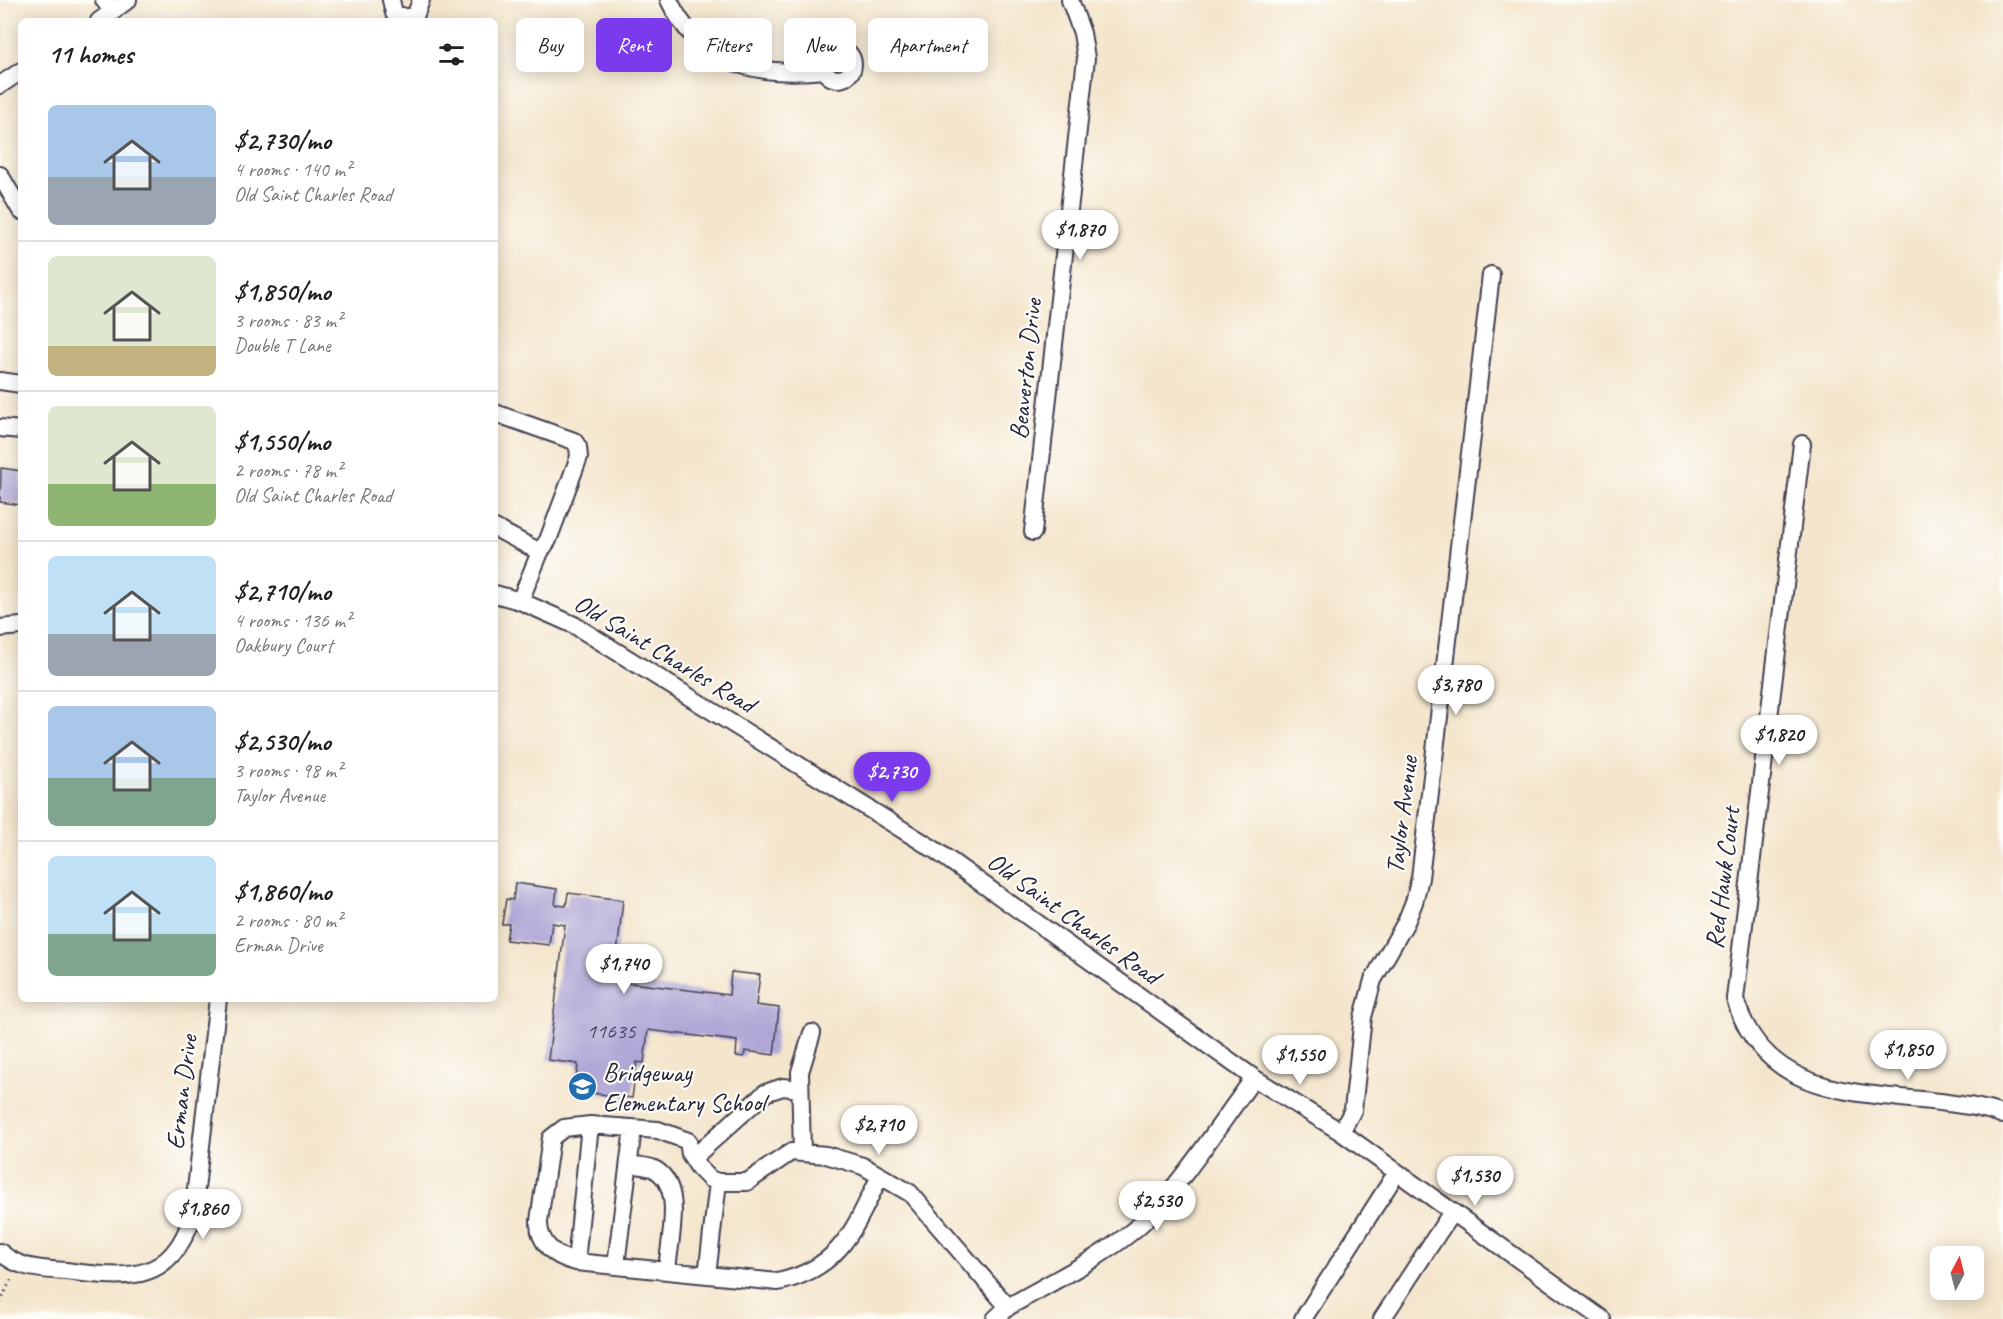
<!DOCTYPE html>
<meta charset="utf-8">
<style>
body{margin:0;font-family:Caveat,sans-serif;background:#f6f6f6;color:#202124;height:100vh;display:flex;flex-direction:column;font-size:22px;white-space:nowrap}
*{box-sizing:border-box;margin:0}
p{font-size:20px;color:#757577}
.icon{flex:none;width:33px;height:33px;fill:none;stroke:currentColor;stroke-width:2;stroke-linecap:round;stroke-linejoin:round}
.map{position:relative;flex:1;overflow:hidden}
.details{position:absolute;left:18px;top:18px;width:480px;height:984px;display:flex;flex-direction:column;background:#fff;border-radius:9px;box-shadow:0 3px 15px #0003}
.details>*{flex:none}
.guide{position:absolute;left:516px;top:18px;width:570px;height:54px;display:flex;gap:12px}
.needle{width:39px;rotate:7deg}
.fabs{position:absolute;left:1930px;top:1246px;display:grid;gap:12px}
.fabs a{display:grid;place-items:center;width:54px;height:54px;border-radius:9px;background:#fff;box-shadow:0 3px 15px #0003;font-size:30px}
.price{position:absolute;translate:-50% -51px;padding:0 14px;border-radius:21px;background:#fff;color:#222;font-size:20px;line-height:39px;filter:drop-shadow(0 2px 3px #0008)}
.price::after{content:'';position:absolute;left:50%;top:36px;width:18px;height:14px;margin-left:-9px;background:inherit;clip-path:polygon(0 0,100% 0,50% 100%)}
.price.active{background:#7c3aed;color:#fff}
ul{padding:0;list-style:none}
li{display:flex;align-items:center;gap:18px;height:150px;padding:0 30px}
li+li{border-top:2px solid #e0e0e0}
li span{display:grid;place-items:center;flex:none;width:168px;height:120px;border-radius:9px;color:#555}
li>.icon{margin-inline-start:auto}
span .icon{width:72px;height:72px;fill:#fffc;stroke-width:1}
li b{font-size:26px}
h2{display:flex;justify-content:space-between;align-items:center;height:72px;padding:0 30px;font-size:26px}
.pill{padding:0 21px;border-radius:9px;background:#fff;box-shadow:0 3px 15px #0003;font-size:21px;line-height:54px}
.pill.active{background:#7c3aed;color:#fff}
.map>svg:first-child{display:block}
</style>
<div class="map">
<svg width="2003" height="1319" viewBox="0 0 2003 1319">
<rect width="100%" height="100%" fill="#fdfcf7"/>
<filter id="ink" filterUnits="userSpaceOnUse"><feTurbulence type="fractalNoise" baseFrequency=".0167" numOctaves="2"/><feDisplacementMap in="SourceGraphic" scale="12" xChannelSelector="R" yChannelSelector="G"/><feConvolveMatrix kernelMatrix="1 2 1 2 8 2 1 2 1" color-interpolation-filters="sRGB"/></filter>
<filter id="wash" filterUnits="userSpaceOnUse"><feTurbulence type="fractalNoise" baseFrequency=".008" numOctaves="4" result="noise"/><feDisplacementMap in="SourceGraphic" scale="24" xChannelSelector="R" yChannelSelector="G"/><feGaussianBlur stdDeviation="1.35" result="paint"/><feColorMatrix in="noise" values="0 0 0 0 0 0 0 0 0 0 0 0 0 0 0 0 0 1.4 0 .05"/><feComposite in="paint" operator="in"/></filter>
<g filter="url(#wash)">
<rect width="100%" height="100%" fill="#f4e6cd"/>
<g id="blocks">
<path fill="#b0a7d6" d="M1,468l20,3v34l-21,-3z
M515,883l42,6 -2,16 11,1 2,-13 55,7 -9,81 115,14 2,-23 29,3 -4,30 23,3 -5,47 -29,-4 -1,6 -8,-1 1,-15 -89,-11 -4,33 -7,-1 -5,36 -57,-7 3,-27 -30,-4 17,-135 -13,-2 -3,22 -43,-5 3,-16h-7l4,-25 7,1z"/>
</g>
</g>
<g filter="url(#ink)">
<use href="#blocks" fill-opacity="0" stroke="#423f51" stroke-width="1.5"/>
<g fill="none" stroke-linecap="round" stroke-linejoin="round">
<defs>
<path id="minor" d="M104,0l9,12
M391,0l3,13 13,5 9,-4 5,-14
M669,0c30,65 89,77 155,70
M99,21l29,-21
M823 64a15 15 0 1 1 30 0a15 15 0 1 1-30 0Z
M0,85l21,-14
M0,175l21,36
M0,381l21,3
M495,413l79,28 4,6 1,10 -31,83 -8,12 -20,49
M0,428l21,2
M1802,444l-67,555c30,98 121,93 205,103 21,3 44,5 63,13
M495,528l45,24
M1033,532l53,-474 -4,-25 -12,-33
M495,594l25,7 54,24 361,225 319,228 87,54 261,187
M0,628l21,-2
M590,1125l-26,3 -13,10 -12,83c-1,22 16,36 37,41l202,20c63,-14 76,-53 102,-106
M1341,1132l12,-22 10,-93 10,-37 33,-58 8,-20 6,-24 71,-603
M802,1153l-2,-81 12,-39
M693,1158l72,-65 18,-6 17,2
M629,1164c7,1 16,2 23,4 34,15 17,73 15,102
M0,1252c19,17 41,17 65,19 62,7 105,15 128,-56l25,-216
M576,1262l14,-137 68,5 30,11 2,13 9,14 11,11 8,3h29l44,-30 35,3 37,11 47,27 98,114
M616,1265l17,-137
M707,1275l11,-93
M995,1319l13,-12c41,-24 104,-54 138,-88 41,-43 73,-94 108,-141
M1303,1319l94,-147
M1382,1319l70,-107"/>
</defs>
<use href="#minor" stroke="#423f51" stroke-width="20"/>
<path stroke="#423f51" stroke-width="3" stroke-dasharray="1.5 4.5" stroke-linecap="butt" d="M0,1303l12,-26"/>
<use href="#minor" stroke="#fff" stroke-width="16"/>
</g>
</g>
<defs>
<symbol id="school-disc" viewBox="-11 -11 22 22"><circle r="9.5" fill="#1f6fb2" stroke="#fdfcf7"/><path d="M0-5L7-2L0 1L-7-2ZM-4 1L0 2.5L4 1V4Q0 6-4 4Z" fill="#fff"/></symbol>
</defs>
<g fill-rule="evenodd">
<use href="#school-disc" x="566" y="1070" width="33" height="33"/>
</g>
<g text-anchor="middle" stroke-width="4.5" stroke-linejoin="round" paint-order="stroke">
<g font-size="22" fill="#464362">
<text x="611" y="1038">11635</text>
</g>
<g font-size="26" fill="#22223b" stroke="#fdfcf7">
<text transform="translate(1025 369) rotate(-84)" y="9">Beaverton Drive</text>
<text transform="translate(665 653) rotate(31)" y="9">Old Saint Charles Road</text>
<text transform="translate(1401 815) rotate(-83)" y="9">Taylor Avenue</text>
<text transform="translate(1722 878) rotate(-83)" y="9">Red Hawk Court</text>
<text transform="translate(1074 918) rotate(36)" y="9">Old Saint Charles Road</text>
<text transform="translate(181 1092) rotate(-83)" y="9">Erman Drive</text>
</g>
<g font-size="26" fill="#22223b" stroke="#fdfcf7" text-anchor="start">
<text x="603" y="1081">Bridgeway<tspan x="603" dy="30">Elementary School</tspan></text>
</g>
</g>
</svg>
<div class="fabs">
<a><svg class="needle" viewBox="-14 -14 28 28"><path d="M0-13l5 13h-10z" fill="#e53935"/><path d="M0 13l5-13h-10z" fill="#757577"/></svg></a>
</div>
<b class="price" style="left:1080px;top:261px">$1,870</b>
<b class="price" style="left:1456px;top:716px">$3,780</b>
<b class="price" style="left:1779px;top:766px">$1,820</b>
<b class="price active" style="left:892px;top:803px">$2,730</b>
<b class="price" style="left:624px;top:995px">$1,740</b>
<b class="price" style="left:1908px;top:1081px">$1,850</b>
<b class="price" style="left:1300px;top:1086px">$1,550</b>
<b class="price" style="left:879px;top:1156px">$2,710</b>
<b class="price" style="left:1475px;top:1207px">$1,530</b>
<b class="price" style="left:1157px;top:1232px">$2,530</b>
<b class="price" style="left:203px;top:1240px">$1,860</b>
<div class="guide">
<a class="pill">Buy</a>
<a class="pill active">Rent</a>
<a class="pill">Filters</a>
<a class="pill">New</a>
<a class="pill">Apartment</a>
</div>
<section class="details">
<h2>11 homes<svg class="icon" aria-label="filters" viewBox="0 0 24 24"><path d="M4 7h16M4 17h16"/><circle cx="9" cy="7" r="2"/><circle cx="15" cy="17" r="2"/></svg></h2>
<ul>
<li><span style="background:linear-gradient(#a9c7e8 60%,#9aa5b1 0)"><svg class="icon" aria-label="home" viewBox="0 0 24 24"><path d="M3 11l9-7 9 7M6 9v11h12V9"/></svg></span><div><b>$2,730/mo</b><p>4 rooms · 140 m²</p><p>Old Saint Charles Road</p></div></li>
<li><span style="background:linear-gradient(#dfe7d0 75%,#c2b280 0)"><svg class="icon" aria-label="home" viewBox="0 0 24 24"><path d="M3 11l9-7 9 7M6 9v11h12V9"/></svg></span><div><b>$1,850/mo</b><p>3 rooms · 83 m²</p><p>Double T Lane</p></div></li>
<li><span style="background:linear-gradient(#dfe7d0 65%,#8fb573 0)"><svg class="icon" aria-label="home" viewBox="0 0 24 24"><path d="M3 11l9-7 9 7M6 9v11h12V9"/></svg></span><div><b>$1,550/mo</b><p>2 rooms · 78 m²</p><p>Old Saint Charles Road</p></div></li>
<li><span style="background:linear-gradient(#bfe0f5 65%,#9aa5b1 0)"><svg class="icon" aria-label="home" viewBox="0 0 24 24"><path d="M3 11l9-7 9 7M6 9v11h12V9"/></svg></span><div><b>$2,710/mo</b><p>4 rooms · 136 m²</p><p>Oakbury Court</p></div></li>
<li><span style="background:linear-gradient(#a9c7e8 60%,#7fa58c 0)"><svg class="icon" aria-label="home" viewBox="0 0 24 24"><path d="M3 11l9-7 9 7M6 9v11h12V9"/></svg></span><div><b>$2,530/mo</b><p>3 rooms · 98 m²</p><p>Taylor Avenue</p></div></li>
<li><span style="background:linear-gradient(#bfe0f5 65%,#7fa58c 0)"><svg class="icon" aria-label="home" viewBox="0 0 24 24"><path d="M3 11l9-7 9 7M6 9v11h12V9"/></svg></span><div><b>$1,860/mo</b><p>2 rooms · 80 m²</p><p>Erman Drive</p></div></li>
</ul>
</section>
</div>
